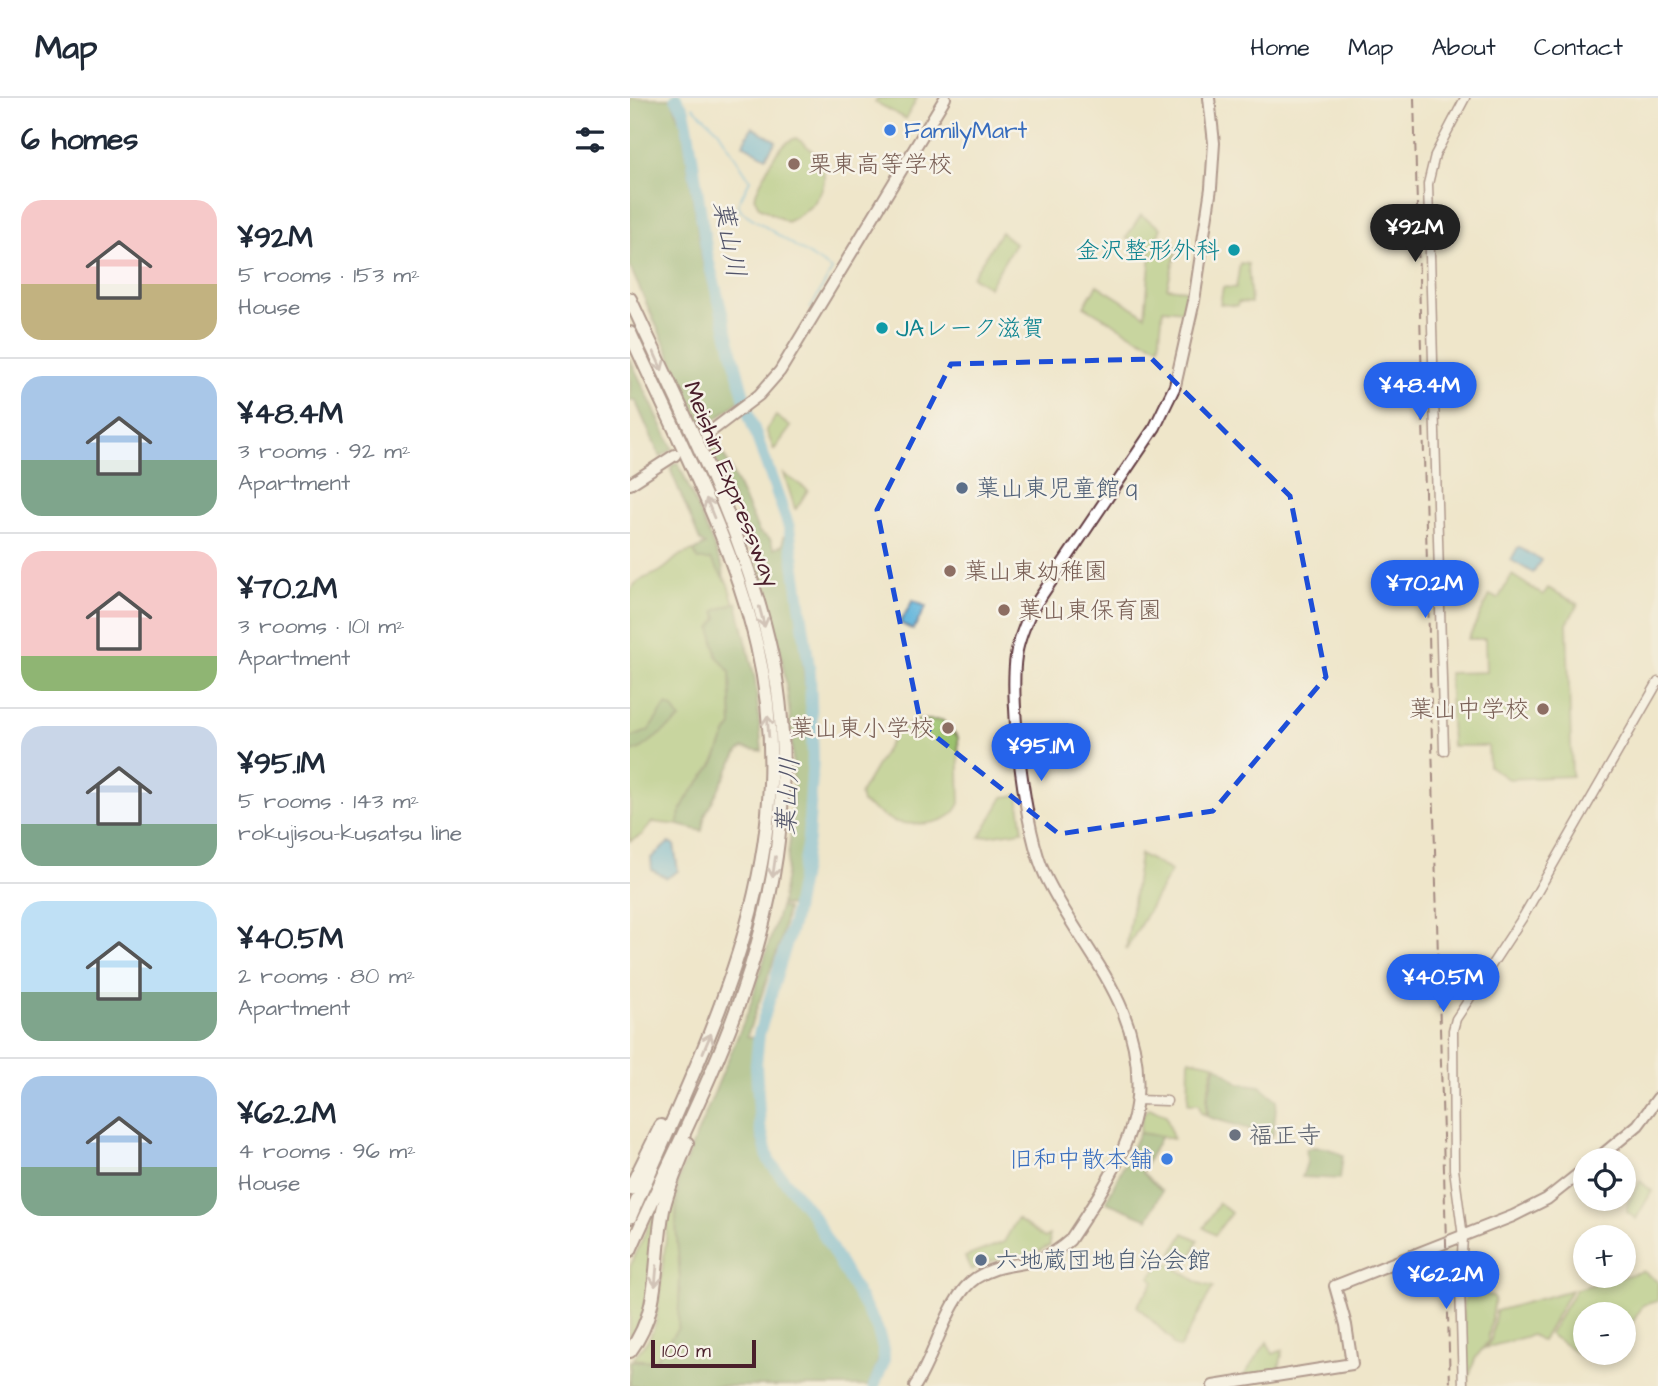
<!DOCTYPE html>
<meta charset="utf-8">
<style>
body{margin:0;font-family:"Architects Daughter","Klee One",sans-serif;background:#f6f6f7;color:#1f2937;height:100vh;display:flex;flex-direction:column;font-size:26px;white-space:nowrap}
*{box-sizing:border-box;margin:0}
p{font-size:23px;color:#747a83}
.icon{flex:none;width:38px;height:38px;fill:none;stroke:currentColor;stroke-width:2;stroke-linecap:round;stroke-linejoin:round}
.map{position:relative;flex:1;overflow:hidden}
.panel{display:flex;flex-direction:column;background:#fff;width:630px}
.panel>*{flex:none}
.buttons{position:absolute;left:943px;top:1050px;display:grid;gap:14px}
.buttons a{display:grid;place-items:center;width:63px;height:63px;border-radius:50%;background:#fff;box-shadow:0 4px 10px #0003;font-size:35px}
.scale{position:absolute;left:21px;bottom:18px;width:105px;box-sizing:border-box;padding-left:7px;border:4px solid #4a1f2b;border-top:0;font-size:19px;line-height:24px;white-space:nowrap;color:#4a1f2b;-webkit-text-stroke:5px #f7f3e8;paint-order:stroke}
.price{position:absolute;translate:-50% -60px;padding:0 16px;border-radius:24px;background:#2563eb;color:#fff;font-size:23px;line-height:46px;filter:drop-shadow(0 2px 4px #0008)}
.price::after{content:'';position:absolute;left:50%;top:42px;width:21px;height:16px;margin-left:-10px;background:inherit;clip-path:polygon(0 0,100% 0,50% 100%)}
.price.active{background:#222;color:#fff}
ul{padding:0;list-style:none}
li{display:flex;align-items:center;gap:21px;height:175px;padding:0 21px}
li+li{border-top:2px solid #e0e1e3}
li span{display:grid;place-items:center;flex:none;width:196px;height:140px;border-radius:21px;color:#555}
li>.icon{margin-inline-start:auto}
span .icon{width:84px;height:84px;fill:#fffc;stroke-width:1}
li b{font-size:30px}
h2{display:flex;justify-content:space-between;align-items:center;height:84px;padding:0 21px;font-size:30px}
header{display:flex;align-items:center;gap:42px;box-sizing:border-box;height:98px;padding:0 35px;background:#fff;border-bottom:2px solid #e0e1e3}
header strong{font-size:33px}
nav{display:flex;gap:38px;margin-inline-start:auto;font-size:24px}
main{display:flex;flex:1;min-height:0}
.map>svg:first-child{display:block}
</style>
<header>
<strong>Map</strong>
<nav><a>Home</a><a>Map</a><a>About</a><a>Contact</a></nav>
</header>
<main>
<section class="panel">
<h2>6 homes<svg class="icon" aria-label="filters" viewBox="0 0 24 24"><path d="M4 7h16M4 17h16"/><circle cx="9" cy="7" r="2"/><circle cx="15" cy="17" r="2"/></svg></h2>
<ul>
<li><span style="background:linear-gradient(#f6c9c9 60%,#c2b280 0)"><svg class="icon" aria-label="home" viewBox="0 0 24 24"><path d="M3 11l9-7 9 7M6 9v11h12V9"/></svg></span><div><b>¥92M</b><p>5 rooms · 153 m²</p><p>House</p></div></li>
<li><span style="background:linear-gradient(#a9c7e8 60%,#7fa58c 0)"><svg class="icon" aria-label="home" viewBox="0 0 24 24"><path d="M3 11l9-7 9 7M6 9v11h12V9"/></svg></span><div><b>¥48.4M</b><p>3 rooms · 92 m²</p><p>Apartment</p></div></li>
<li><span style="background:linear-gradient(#f6c9c9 75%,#8fb573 0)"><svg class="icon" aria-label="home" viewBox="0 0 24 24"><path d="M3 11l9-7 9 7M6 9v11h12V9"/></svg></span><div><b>¥70.2M</b><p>3 rooms · 101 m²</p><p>Apartment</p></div></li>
<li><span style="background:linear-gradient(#c9d6e8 70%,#7fa58c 0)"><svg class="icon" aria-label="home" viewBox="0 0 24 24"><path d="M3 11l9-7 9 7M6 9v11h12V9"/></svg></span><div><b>¥95.1M</b><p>5 rooms · 143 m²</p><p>rokujisou-kusatsu line</p></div></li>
<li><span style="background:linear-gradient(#bfe0f5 65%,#7fa58c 0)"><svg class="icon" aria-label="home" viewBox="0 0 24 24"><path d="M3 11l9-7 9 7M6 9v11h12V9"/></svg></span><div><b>¥40.5M</b><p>2 rooms · 80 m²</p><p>Apartment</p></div></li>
<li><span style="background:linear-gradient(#a9c7e8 65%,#7fa58c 0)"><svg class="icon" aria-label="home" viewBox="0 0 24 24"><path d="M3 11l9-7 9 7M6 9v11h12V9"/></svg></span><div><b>¥62.2M</b><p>4 rooms · 96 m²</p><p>House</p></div></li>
</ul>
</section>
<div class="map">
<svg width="1028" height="1288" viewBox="0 0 1028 1288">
<rect width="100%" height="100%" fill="#f7f3e8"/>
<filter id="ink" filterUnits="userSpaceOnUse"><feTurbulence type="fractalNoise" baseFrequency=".0143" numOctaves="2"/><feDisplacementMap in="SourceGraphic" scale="14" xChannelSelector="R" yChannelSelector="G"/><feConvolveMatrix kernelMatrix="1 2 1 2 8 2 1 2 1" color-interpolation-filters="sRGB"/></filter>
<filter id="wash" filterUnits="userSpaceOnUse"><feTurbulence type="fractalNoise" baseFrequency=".00686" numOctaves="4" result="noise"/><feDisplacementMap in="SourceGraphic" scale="28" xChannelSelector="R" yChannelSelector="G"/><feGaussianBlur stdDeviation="1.57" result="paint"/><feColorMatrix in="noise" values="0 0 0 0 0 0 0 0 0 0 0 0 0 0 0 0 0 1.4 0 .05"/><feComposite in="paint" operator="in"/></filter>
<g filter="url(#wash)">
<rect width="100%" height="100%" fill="#efe6ca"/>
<path fill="#9ac16c" stroke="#72704c" stroke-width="2" d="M248,0h39l-11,21 -31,-17z
M166,40c43,27 34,63 -9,84l-28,-15 -5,-10c11,-22 19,-51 42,-59z
M511,117l20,13 -4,11 20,9 -10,40 19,2 -3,21 -20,-2 -4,37 -21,-8 -54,-32 13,-21 48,30 6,-62 -25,-15z
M371,134l14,11 -26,44 -17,-10z
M610,165l8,1 3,39 -13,-1 -1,4 -17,-2 3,-17 13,1z
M146,318l15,11 -17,23 -8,-20z
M154,376l24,16 -12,19h-1z
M64,453l21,12 12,19 7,21 -19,8 3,7 -1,38 13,16 2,54c-9,10 -10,19 -15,31 -11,25 -37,37 -39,68l-26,-3 -10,13 -12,6v-250c8,-15 19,-12 32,-21 15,-10 11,-15 32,-19z
M882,477l31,20 5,-7 30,16 -11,20 5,152 -64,3 -19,-13 -1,-20h-36l-3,-73 37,-1 -1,-33h-17l22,-44 8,4z
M289,622h23l16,17 2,66c-9,23 -43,23 -64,19 -11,-3 -23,-14 -34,-19l-2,-9 38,-65z
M388,697l5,36 -43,6 23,-40z
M510,756l31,17 -45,79z
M559,961l25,5 -7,31 -1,20 -5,-2 -2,-9h-11z
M519,1010l17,7 7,24 -34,-6 4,-19z
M48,1082l-2,43 4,56 -2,49 -23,33 -22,-2 17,-22 6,-15 12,-101z
M1010,1083l12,10 -16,28 -9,-7 1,-10z
M589,1105l12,10 -16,22 -11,-7z
M25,1113l3,1 -14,100 -14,30v-75z
M387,1121l28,19 4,-3 1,10 -18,10 -41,6 -20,9 -6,-13 39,-15z
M554,1135l14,7 -8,21 -18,-8z
M534,1162l35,23 14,4 -33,61 -7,-3 -1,-5 -35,-34 17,-24 -4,-5z
M1013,1173l15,11v19l-15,4 -19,32v-23h-38v39h5l-6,6 -36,-25 27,-45z
M941,1192l-29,51 -10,-6 -47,13 6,-8 5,-29z
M839,1193l24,5 2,3 -7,42 -13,18 -9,27 -3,-83z
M637,1244l6,12 10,-4 -5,23 -35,4z"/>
<path fill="#7ba760" stroke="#626346" stroke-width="2" d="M0,0h41l11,26 20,134 40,141 -39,30 -73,-162z
M0,261l43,90 -13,8 -25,-57 -5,1z
M86,339l43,95 11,7 4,9 9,-3v-8l5,-1c14,112 32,222 12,335 -2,11 -2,28 -8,35l-11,-1c31,-173 0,-306 -74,-463z
M48,364l45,106 1,11 -13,-19h-13l-4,-9 11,-6 -5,-4 -29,-70 1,-6z
M107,504l18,77 7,72 -19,-3 -5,4 -33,63 -3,16 -24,-6c2,-31 28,-43 39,-68 5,-12 6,-21 15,-31l-2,-54 -13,-16 -6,-28 7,-10 -3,-7z
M36,607l7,3 7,11 -38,29 -12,5v-15l18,-7z
M150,809l7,2 -6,31 -34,96 9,2c-3,32 -6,87 7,117 7,16 18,24 29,38 18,24 85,126 88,152 1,14 -6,28 -12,41h-238v-25h25l23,-33 2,-49 -4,-56 2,-43 71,-171z
M586,967l23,18 21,3 17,14 -4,34 -5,5 -19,-10 -41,-12v-20z
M509,1035l22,3 -19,36 20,19 -14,28 -42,-17z
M684,1049l13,1 16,7 -3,24 -38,-2 5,-15 -1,-13z"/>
<path fill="#5fb4db" stroke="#546a83" stroke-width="2" d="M122,29l24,14 -10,16 -23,-13z
M888,449l23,13 -8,13 -22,-13z
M283,502l13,7 -13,23 -13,-7z
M38,745l6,1 4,27 -11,7 -15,-8 -1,-12z"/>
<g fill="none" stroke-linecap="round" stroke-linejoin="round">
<path stroke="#5fb4db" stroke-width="2" d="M47,2l7,10
M63,9l25,23 32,50 -12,24 3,7 91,59 -22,39"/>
<path stroke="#5fb4db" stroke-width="12" d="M46,0l8,12 4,20 20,129 41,156 40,112 21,146 3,85 -5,82 -15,82 -34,112 -3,31 4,61 9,35 43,53 65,114 7,23v11l-10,24"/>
</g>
</g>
<g filter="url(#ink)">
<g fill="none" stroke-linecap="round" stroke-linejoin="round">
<defs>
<path id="minor" d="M814,653l-16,-567 7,-29 30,-57
M507,1002l30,1
M833,1288l-3,-99 3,-50 -9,-68 -1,-139 3,-11 67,-102 135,-235"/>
<path id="major" d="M76,337l53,-40 21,-24 165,-273
M0,386l45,-29
M966,1062l42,-35 20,-27
M285,1288c20,-30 33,-90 61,-108 31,-21 58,-5 94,-38 27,-41 63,-93 67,-143 7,-94 -56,-146 -92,-222 -20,-43 -36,-173 -29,-219 2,-16 9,-31 15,-45l124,-184 20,-41 19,-85 17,-113 3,-45 -5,-45
M583,1288l139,-22 -6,-39 -11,-39 178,-70 34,-17 39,-31"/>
<path id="highway" d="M0,201c51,111 111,224 139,344 27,113 12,236 -25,345 -30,90 -76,175 -114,262
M0,235c46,102 101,203 127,313 49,211 -46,385 -127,571
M0,1091l31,-63
M0,1253c32,-42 23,-92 33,-141 5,-23 16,-46 24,-67"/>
</defs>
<use href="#minor" stroke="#633d43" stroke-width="11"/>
<use href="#major" stroke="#633d43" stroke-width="14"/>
<use href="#highway" stroke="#633d43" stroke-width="16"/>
<use href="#minor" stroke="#fff" stroke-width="8"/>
<use href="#major" stroke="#fff" stroke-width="10"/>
<use href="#highway" stroke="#fff" stroke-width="12"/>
<path stroke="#4a1f2b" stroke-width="2" stroke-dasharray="10 5" stroke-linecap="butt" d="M784,0l36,1288"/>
</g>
<defs><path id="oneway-shaft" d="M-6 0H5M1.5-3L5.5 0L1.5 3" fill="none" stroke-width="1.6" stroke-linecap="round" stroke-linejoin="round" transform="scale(1.75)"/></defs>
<g stroke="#ae9aa0">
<use href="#oneway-shaft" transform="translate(28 263) rotate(66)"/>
<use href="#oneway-shaft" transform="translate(80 410) rotate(-112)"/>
<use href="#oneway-shaft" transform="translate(132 519) rotate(75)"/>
<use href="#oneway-shaft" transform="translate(138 628) rotate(-94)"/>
<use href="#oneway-shaft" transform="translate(144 769) rotate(98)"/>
<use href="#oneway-shaft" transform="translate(77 945) rotate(-67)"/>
<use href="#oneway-shaft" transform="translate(26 1178) rotate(95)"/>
</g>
</g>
<path d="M0 0H1028V1288H0ZM522,261l138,137 36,181 -113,134 -154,23 -138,-109 -44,-215 74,-146z" fill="#efe6ca" fill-opacity=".55" fill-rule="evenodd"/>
<path fill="none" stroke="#1d4ed8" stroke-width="5" stroke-dasharray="14 9" stroke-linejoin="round" d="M522,261l138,137 36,181 -113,134 -154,23 -138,-109 -44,-215 74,-146z"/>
<g fill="#3f7fe0" stroke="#f7f3e8" stroke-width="2.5">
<circle cx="260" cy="32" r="7"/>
<circle cx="537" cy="1061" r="7"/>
</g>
<g fill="#8d6e63" stroke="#f7f3e8" stroke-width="2.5">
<circle cx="164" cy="66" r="7"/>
<circle cx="320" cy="473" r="7"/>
<circle cx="374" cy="512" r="7"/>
<circle cx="913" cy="611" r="7"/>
<circle cx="318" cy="630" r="7"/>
</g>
<g fill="#0f9aa8" stroke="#f7f3e8" stroke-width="2.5">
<circle cx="604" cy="152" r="7"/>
<circle cx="252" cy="230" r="7"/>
</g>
<g fill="#5c6f8a" stroke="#f7f3e8" stroke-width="2.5">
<circle cx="332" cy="390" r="7"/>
<circle cx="351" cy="1162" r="7"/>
</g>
<circle fill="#6b7280" stroke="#f7f3e8" stroke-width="2.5" cx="605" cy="1037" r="7"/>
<g text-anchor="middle" stroke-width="5" stroke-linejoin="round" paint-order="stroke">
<g font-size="24" fill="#366cbe" stroke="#f7f3e8" text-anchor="start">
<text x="274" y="40">FamilyMart</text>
<text x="523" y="1069" text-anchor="end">旧和中散本舗</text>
</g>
<g font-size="24" fill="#785e54" stroke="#f7f3e8" text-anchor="start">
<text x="178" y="74">栗東高等学校</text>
<text x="334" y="481">葉山東幼稚園</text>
<text x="388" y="520">葉山東保育園</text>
<text x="899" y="619" text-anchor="end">葉山中学校</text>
<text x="304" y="638" text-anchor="end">葉山東小学校</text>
</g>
<g font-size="24" fill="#0d838f" stroke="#f7f3e8" text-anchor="end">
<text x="590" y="160">金沢整形外科</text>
<text x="266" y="238" text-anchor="start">JAレーク滋賀</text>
</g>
<g font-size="24" fill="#4a1f2b" stroke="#f7f3e8">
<text transform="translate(102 386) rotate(68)" y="8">Meishin Expressway</text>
</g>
<g font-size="24" fill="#4e5e75" stroke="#f7f3e8" text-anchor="start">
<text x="346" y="398">葉山東児童館ｑ</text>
<text x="365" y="1170">六地蔵団地自治会館</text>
</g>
<g font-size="24" fill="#5b616d" stroke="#f7f3e8" text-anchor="start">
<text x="619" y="1045">福正寺</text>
</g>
<g font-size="26" font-style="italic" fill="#515369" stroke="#f7f3e8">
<text transform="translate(100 141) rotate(79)" y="9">葉山川</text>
<text transform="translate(157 698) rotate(-87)" y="9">葉山川</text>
</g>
</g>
</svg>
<div class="buttons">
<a><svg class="icon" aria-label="locate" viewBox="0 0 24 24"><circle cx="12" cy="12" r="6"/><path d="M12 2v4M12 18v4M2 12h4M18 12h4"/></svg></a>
<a>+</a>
<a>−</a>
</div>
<div class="scale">100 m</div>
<b class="price active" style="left:785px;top:166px">¥92M</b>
<b class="price" style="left:790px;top:324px">¥48.4M</b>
<b class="price" style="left:795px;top:522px">¥70.2M</b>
<b class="price" style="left:411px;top:685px">¥95.1M</b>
<b class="price" style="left:813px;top:916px">¥40.5M</b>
<b class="price" style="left:816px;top:1213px">¥62.2M</b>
</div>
</main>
